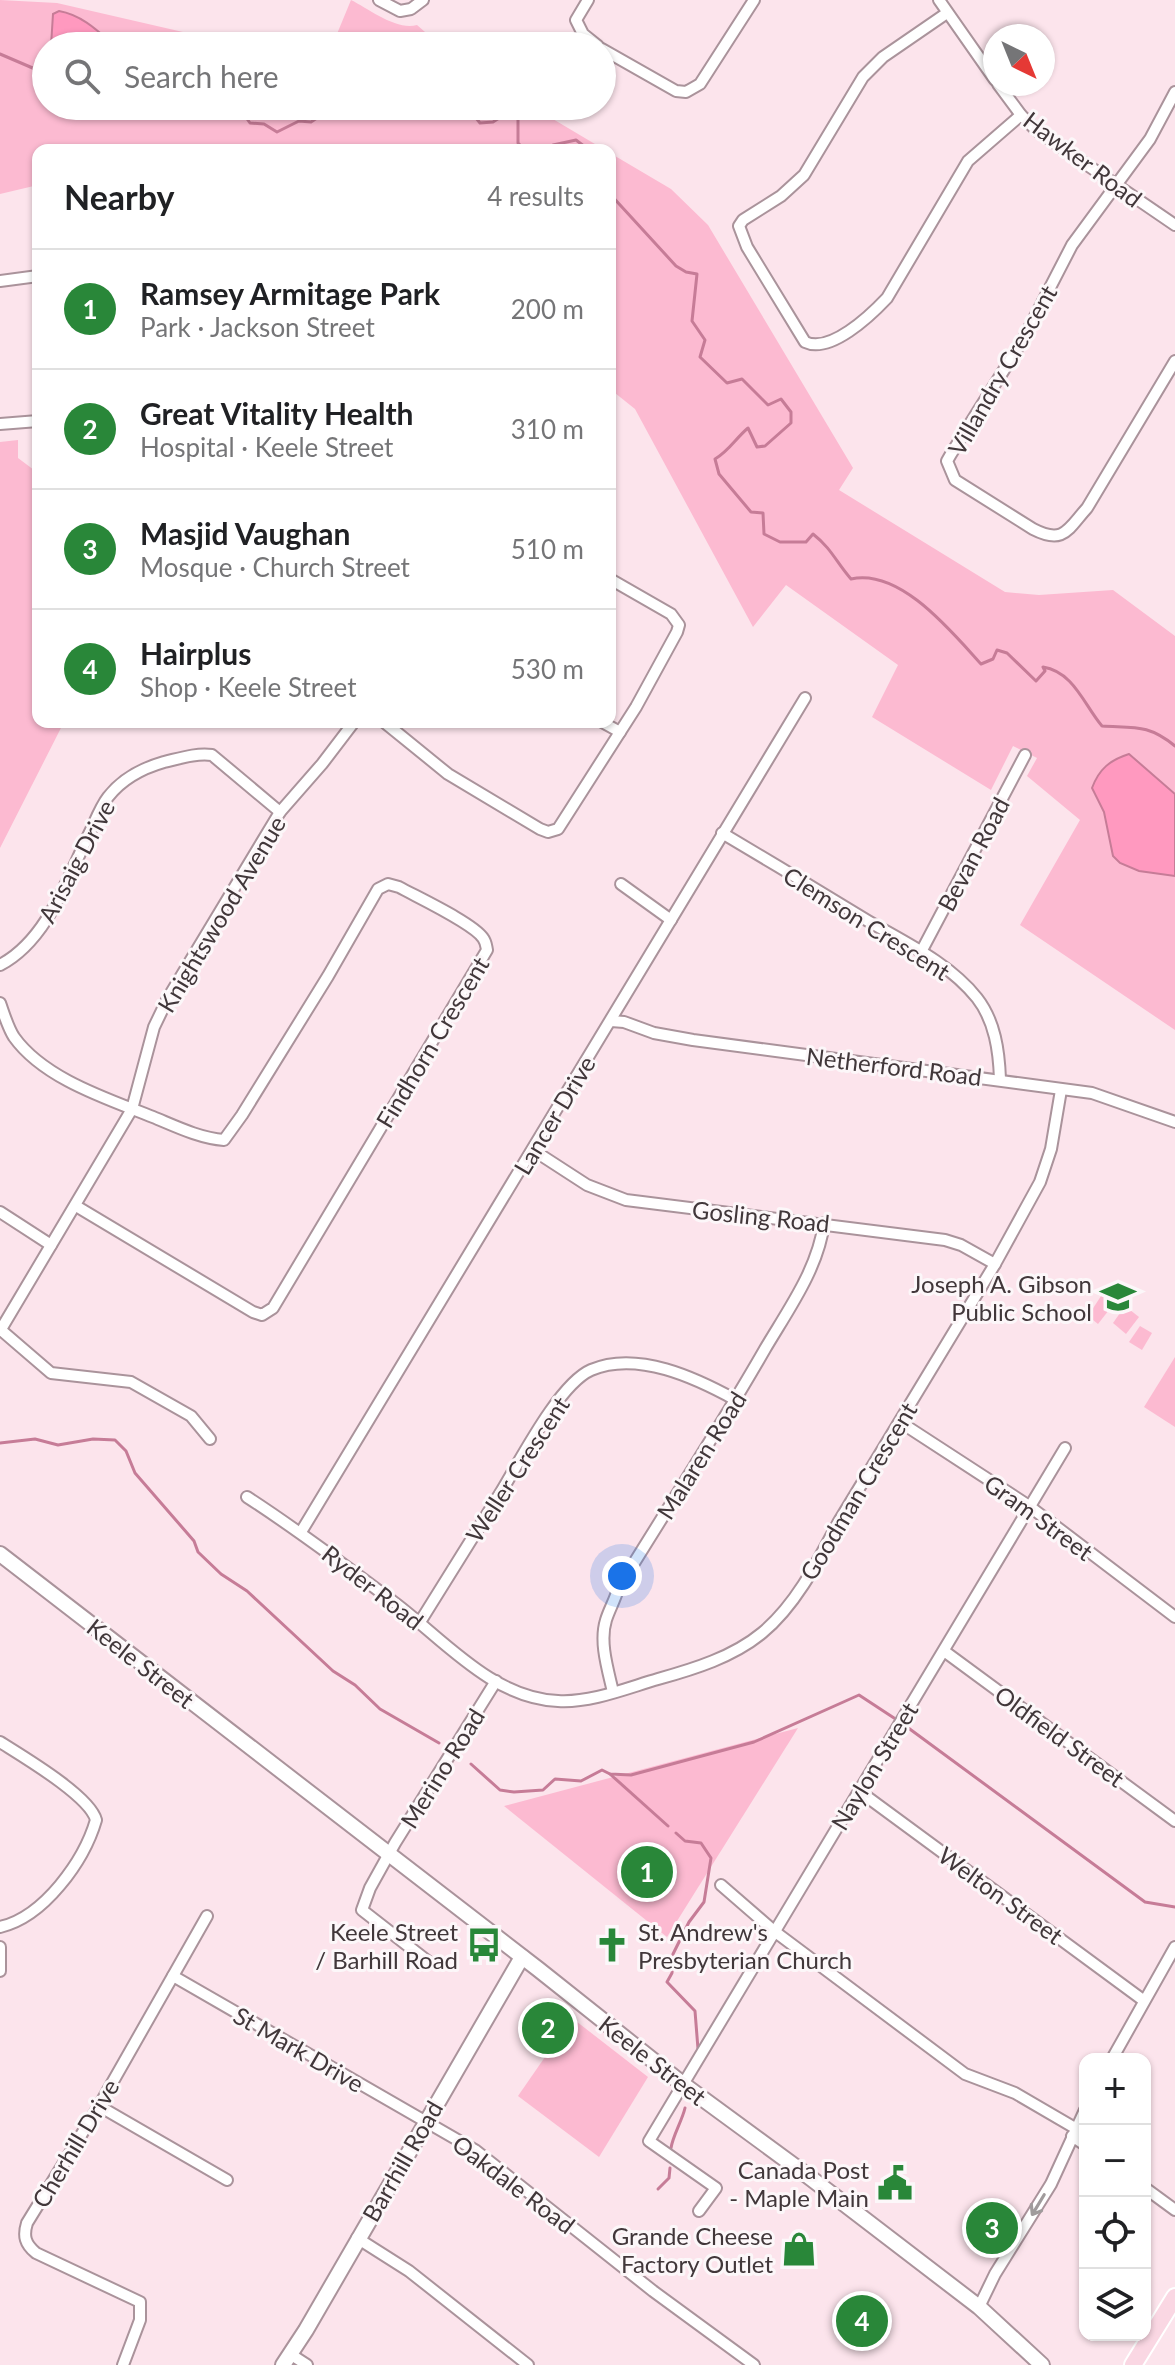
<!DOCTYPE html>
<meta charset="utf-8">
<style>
:root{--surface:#fff;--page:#f2f2f2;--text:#202124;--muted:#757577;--line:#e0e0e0;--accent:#298739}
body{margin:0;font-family:Lato,sans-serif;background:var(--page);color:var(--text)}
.controls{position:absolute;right:24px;bottom:24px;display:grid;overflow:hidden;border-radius:16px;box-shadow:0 2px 6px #0004}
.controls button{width:72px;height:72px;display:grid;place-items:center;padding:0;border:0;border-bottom:2px solid var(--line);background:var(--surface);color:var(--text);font:40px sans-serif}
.compass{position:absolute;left:983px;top:24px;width:72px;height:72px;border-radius:50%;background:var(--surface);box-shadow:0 2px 6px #0004;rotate:137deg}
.you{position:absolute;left:622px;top:1576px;width:28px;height:28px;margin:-20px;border:6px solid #fff;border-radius:50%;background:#1a73e8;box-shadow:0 0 0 12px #1a73e833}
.badge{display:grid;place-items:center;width:52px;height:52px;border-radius:50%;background:var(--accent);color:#fff;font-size:26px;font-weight:700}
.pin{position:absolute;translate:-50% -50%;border:4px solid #fff;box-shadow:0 2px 8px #0006}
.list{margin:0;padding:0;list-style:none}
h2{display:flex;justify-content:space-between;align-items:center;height:104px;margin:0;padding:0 32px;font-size:34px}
h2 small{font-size:26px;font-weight:400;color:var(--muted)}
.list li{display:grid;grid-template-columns:52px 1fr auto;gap:24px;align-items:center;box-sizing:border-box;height:120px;padding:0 32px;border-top:2px solid var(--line)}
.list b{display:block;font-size:30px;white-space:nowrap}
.list p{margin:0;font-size:26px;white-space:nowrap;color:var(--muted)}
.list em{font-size:26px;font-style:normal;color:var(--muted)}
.icon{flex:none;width:44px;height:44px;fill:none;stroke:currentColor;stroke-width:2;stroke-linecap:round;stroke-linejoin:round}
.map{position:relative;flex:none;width:1175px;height:2365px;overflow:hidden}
.search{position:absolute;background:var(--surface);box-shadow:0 2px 6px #0004;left:32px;top:32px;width:584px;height:88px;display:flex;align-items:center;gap:20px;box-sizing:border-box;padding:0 28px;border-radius:44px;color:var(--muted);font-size:30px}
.panel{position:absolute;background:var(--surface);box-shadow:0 2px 6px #0004;left:32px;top:144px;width:584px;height:584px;border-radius:16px}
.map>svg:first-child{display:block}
.green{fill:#fcbad1}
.water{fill:#ff99bf;stroke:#c67c97;stroke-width:2}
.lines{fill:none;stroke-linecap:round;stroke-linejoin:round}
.stream{stroke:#c67c97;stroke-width:3}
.street-casing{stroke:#aa939b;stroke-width:14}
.secondary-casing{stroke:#aa939b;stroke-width:18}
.primary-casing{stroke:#fff;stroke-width:20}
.street{stroke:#fff;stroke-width:10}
.secondary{stroke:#fff;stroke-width:14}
.primary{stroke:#fad7e3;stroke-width:16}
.oneway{stroke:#a09b9c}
.labels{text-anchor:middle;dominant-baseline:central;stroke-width:6;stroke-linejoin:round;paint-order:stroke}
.street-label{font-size:24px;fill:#41373a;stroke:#fcf7f9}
.poi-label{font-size:24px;fill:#41373a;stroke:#fcf7f9;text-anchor:end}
</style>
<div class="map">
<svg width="1175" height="2365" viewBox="0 0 1175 2365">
<rect width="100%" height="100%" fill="#fce4ec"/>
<g class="green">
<polygon points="0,0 57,3 222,41 233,38 249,46 46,46 46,106 531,106 605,150 38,150 38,185 0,194"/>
<path d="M351,0C369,9 397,31 417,25L441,46H332Z"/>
<polygon points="610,153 671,189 708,225 853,468 839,490 1005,592 1039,595 1113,590 1175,636 1175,1030 1020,925 1080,820 1027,776 1037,758 1013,746 991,790 872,717 898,665 786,585 753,627 635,409 610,389"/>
<polygon points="18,440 18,458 38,473 38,722 64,722 0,848 0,442"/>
<polygon points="1103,1293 1116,1301 1098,1324 1088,1316"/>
<polygon points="1125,1306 1139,1317 1126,1334 1113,1323"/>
<polygon points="1140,1326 1152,1333 1142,1350 1129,1342"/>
<polygon points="1175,1357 1175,1427 1144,1407"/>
<polygon points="798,1728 667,1937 504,1806"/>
<polygon points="572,2018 648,2077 599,2157 518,2096"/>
</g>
<g class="water">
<path d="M59,11C82,15 98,31 115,46H51L53,14Z"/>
<path d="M1129,754L1175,794V876L1139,871L1120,863L1113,856L1104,812L1092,788C1099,769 1110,760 1129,754Z"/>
</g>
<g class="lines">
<g class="stream">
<polyline points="0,54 35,69 45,70"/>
<polyline points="245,106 245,116 250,123 264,124 277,132 299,121 311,122 335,106"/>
<polyline points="336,106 347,114 353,106"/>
<polyline points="378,106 382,106"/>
<polyline points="483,106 476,118 480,123 493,122 510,111 518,115 518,143 525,150"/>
<polyline points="545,150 553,145 576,140 589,150"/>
<path d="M610,194L676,266L686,272L697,274L692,321L705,340L700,357L727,383L742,379L768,405L781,399L791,412V423L765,446L757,447L748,428C735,439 729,451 715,459L719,474L751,512L763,513L764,534L780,542H806L813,534C832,549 836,562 851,579C900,568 951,631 981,664L993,659L997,650L1007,653L1036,681L1045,671L1043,667C1074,672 1084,705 1102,726C1135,728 1148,724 1175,746"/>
<polyline points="0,1443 35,1439 58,1445 93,1439 115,1440 126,1451 135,1473 194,1541 198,1552 221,1574 247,1591 333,1671 355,1685 380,1709 439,1743"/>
<polyline points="907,1727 1145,1902 1175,1907"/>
<polyline points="471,1764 500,1790 514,1792 543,1790 555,1779 581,1781 602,1770 610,1774 631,1775 754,1742 859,1695 894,1718"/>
<polyline points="610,1774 668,1826"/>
<polyline points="676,1833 685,1841 701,1843 711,1858 704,1902 689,1922 673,1954 672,1973 667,1982 695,2011 698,2049"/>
<path d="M671,2148C673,2135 682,2121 685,2108"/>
<polyline points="658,2189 669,2178 670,2168"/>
</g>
<g class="street-casing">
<g id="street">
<polyline points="379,0 400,11 411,9 423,0"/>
<polyline points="588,0 576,20 583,34 598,46"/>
<polyline points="939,0 995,80"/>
<path d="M947,13L883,57L863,77L804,175L781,196L743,220L739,226L747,247L805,342C830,354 870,316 887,298L968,161L1021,115"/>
<polyline points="602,49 676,91 686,92 700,84 754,0"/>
<polyline points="998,84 1021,115 1036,130 1175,225"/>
<path d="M1175,92L1150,139L1072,245L1024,338L951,454L947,461L955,480L1033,529C1064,545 1068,529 1087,508L1175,361"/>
<polyline points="0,281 38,276"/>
<polyline points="0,424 38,421"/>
<polyline points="384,722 448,774 540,829 548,832 558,829 636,707 677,632 679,625 671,614 610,579"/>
<polyline points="602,722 620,732"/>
<path d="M722,833C771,862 819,891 868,921C906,943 949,963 977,998C995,1021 999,1051 1000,1079"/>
<polyline points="621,884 671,920"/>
<polyline points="921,952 1025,755"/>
<path d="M0,965C48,940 68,876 91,830C96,819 101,806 108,797C122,779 143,768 164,762C181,758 196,753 212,755L280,812"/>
<path d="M0,1003C4,1014 8,1028 14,1037C44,1079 108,1099 153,1117C175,1126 199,1138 224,1140L242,1115L328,976L378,889L388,884L399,887C417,897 473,923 483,938C486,942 486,945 487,950L273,1308L262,1315L253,1312L76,1206"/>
<polyline points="611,1021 624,1022 654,1033 693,1040 1092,1093 1175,1122"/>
<polyline points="533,1150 587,1185 626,1200 945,1240 961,1245 995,1264"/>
<polyline points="0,1212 51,1245"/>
<polyline points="1,1330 51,1373 131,1382 191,1416 210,1439"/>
<polyline points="0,1331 132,1109 154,1027 168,998 280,812 322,764 354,722"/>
<polyline points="900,1422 1029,1506 1175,1617"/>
<path d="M247,1497C298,1530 346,1566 395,1603C444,1640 492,1698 558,1701C591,1703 627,1688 658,1679C694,1669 733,1657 762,1633C796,1605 818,1561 838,1523L995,1264L1040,1182L1051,1149L1061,1090"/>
<polyline points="301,1532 805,698"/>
<path d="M420,1622C447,1579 474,1535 501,1492C520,1461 559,1384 591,1370C637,1350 696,1378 736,1400"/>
<polyline points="944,1651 1175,1821"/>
<path d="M613,1692C608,1670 599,1642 606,1620C609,1610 615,1600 618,1589C667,1509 718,1431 765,1349C788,1310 818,1269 824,1223"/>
<path d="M0,1742C22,1756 90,1796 96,1820C84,1861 44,1917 0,1927"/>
<polyline points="859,1791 1143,2000"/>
<polyline points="721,1885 774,1931 965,2074 1015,2093 1075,2128"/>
<polyline points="0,1947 0,1971"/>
<polyline points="430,1963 362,1910 370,1888 395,1843 496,1681"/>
<polyline points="173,1976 475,2150 653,2291 754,2365"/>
<polyline points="1112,2059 1175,1947"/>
<polyline points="99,2106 227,2180"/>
<polyline points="1072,2136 1085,2145"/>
<polyline points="1145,2188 1175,2210"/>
<polyline points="699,2211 716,2188 649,2141 1065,1448"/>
<polyline points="357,2238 409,2271 528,2365"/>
<polyline points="979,2307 995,2274 1051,2184 1085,2110"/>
<polyline points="290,2354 307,2365"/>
<path d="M123,2365L140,2320V2302L36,2253C25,2244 23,2236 27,2223L99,2106L207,1916"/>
</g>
</g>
<g class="secondary-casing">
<g id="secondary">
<polyline points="0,1554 538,1969 684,2085 808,2176 979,2307 1042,2365"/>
<polyline points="283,2365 306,2330 522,1957"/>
</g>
</g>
<g class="primary-casing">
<polyline id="primary" points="1133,2365 1175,2297"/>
</g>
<use href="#street" class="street"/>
<use href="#secondary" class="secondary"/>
<use href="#primary" class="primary"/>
</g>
<defs><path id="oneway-shaft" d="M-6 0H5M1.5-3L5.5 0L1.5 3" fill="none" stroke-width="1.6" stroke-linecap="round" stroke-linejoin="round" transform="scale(2)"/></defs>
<use class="oneway" href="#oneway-shaft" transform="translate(1038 2205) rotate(121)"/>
<defs>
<g id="school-bare" transform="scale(2.76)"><path d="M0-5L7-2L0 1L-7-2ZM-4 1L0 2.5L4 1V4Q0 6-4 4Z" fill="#298739" stroke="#fcf7f9" stroke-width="2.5" paint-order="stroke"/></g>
<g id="bus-bare" transform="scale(2.76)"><path d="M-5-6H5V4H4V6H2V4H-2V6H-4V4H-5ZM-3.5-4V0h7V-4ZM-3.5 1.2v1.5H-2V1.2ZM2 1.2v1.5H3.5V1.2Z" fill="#298739" stroke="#fcf7f9" stroke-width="2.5" paint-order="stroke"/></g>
<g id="church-bare" transform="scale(2.76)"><path d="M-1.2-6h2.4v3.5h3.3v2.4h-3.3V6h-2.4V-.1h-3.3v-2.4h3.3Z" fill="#298739" stroke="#fcf7f9" stroke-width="2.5" paint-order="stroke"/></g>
<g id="civic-bare" transform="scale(2.76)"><path d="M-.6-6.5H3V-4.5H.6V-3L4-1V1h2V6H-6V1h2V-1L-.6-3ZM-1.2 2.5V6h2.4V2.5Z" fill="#298739" stroke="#fcf7f9" stroke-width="2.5" paint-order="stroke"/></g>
<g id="shop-bare" transform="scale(2.76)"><path d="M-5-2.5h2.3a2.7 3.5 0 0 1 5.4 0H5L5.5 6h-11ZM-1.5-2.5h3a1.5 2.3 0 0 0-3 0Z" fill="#298739" stroke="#fcf7f9" stroke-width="2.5" paint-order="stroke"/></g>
</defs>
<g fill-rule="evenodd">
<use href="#school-bare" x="1118" y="1297"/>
<use href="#bus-bare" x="484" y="1945"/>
<use href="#church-bare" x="612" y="1945"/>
<use href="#civic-bare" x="895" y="2183"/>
<use href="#shop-bare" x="799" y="2249"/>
</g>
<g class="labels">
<g class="street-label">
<text transform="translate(1083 159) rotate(37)">Hawker Road</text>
<text transform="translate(1002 370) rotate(-60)">Villandry Crescent</text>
<text transform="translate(973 854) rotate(-62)">Bevan Road</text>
<text transform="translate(76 861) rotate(-62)">Arisaig Drive</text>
<text transform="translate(221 914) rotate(-59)">Knightswood Avenue</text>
<text transform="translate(867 923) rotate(32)">Clemson Crescent</text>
<text transform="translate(432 1042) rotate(-59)">Findhorn Crescent</text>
<text transform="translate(894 1066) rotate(7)">Netherford Road</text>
<text transform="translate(554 1115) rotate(-59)">Lancer Drive</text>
<text transform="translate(761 1216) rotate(6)">Gosling Road</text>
<text transform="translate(701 1455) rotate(-58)">Malaren Road</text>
<text transform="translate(517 1469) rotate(-57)">Weller Crescent</text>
<text transform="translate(858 1491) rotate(-59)">Goodman Crescent</text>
<text transform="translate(1039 1517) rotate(36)">Gram Street</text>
<text transform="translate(373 1587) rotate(38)">Ryder Road</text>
<text transform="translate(141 1663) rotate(38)">Keele Street</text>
<text transform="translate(1060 1736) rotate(36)">Oldfield Street</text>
<text transform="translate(874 1766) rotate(-59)">Naylon Street</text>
<text transform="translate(442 1768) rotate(-58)">Merino Road</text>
<text transform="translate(1001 1895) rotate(36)">Welton Street</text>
<text transform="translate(299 2049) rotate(30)">St Mark Drive</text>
<text transform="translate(653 2060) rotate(38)">Keele Street</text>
<text transform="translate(75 2143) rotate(-59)">Cherhill Drive</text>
<text transform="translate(402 2161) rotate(-60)">Barrhill Road</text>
<text transform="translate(514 2184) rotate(37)">Oakdale Road</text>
</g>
<g class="poi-label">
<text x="1092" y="1283">Joseph A. Gibson<tspan x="1092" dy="28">Public School</tspan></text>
<text x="458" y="1931">Keele Street<tspan x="458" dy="28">/ Barhill Road</tspan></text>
<text x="638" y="1931" text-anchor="start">St. Andrew's<tspan x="638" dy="28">Presbyterian Church</tspan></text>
<text x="869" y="2169">Canada Post<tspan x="869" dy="28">- Maple Main</tspan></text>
<text x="773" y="2235">Grande Cheese<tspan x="773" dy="28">Factory Outlet</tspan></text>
</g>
</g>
</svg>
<div class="controls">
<button>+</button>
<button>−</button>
<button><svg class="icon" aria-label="locate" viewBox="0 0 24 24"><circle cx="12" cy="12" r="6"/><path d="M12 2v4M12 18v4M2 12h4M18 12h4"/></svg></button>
<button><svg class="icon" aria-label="layers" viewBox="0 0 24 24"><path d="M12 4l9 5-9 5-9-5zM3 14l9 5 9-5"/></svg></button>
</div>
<svg class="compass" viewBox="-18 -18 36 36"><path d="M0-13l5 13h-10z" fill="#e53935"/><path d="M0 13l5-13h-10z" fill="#757577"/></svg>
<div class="you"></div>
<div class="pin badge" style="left:647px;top:1872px">1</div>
<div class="pin badge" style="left:548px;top:2028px">2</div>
<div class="pin badge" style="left:992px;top:2228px">3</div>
<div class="pin badge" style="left:862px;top:2321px">4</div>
<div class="search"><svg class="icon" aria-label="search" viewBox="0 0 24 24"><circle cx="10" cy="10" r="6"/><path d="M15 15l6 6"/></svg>Search here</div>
<section class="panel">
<h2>Nearby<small>4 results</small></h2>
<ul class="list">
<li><span class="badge">1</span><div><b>Ramsey Armitage Park</b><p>Park · Jackson Street</p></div><em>200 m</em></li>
<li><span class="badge">2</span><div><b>Great Vitality Health</b><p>Hospital · Keele Street</p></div><em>310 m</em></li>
<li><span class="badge">3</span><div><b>Masjid Vaughan</b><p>Mosque · Church Street</p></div><em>510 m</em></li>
<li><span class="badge">4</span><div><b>Hairplus</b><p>Shop · Keele Street</p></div><em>530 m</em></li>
</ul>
</section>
</div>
